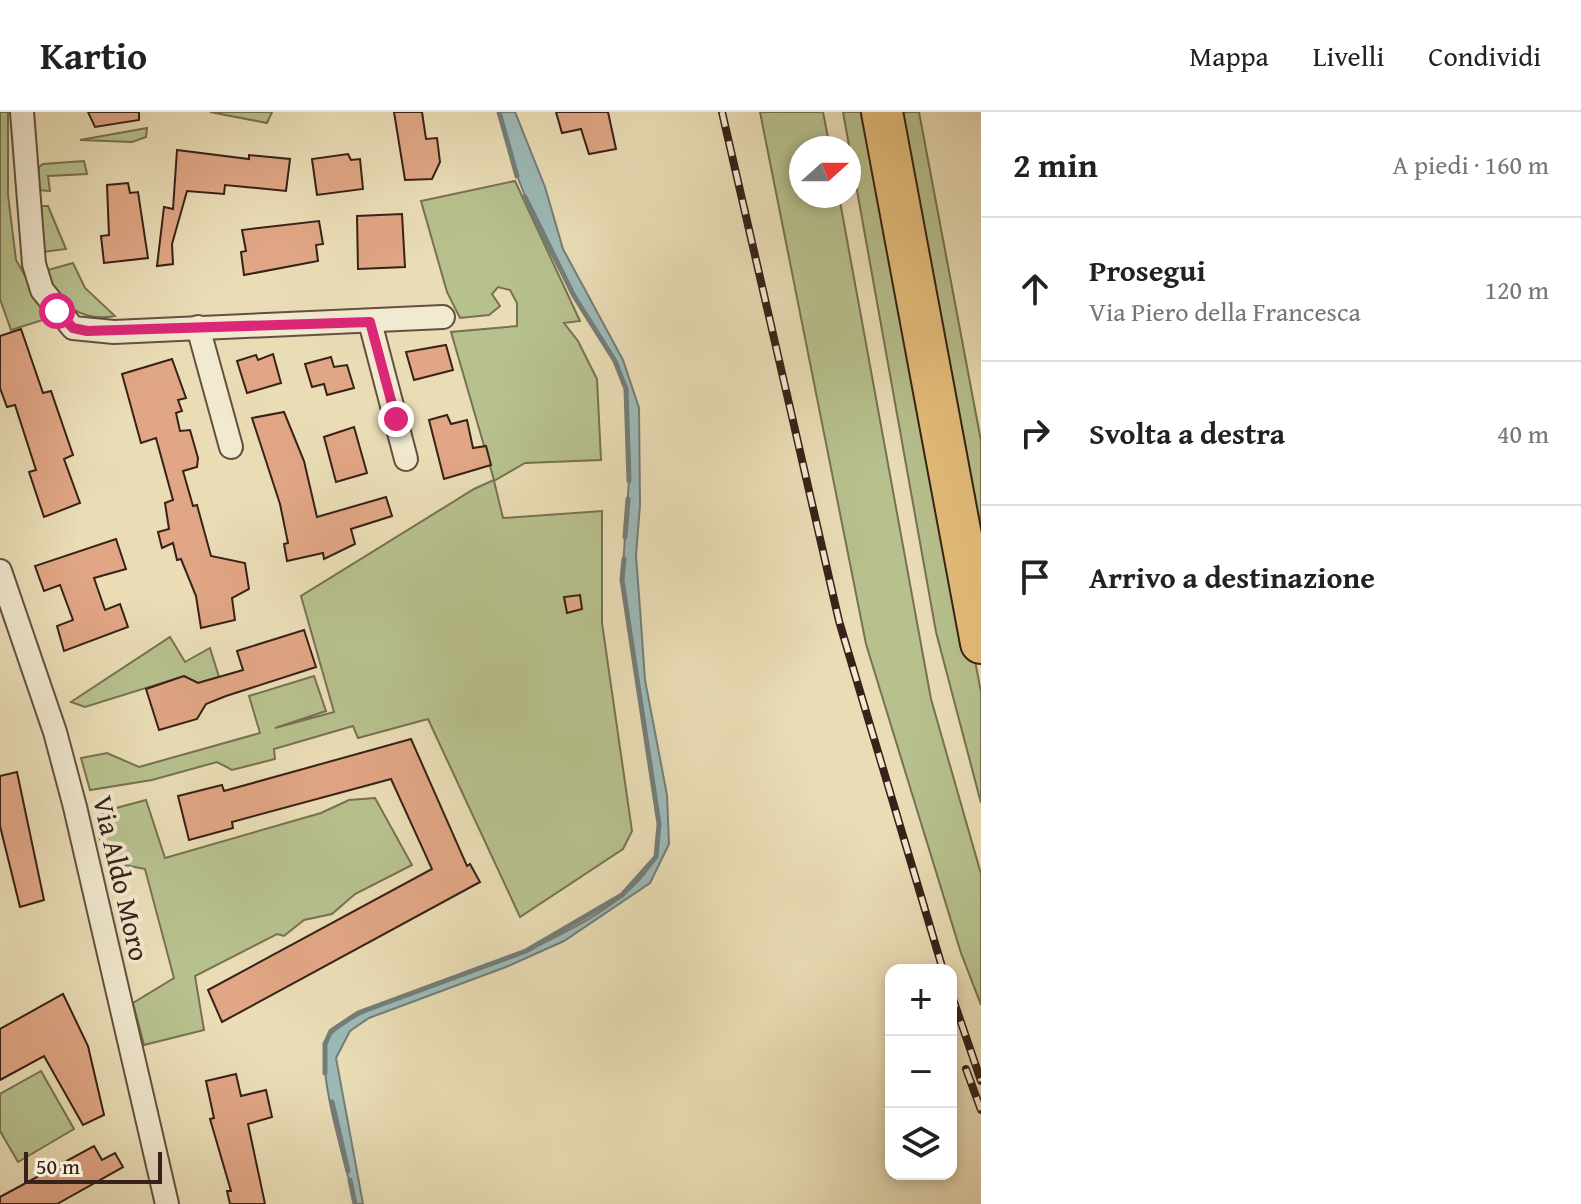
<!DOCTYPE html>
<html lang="it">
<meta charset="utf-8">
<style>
:root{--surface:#fff;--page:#f2f2f2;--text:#222;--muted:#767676;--line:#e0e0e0}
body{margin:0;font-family:"Gentium Book Plus",serif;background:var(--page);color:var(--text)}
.controls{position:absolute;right:24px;bottom:24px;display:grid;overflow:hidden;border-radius:16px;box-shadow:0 4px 12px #0003}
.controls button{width:72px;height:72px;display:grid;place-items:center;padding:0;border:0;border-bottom:2px solid var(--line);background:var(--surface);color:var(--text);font:40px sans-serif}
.compass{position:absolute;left:789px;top:24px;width:72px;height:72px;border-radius:50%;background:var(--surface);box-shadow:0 4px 12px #0003;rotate:69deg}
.scale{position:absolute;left:24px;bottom:20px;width:138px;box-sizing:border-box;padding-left:8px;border:4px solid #372118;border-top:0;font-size:22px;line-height:28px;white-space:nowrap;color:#372118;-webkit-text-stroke:6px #f1e9d0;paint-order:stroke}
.stop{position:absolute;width:24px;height:24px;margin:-18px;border:6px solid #db2777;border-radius:50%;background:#fff}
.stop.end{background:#db2777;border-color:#fff;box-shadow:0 2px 8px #0008}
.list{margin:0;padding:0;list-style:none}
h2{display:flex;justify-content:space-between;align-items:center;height:104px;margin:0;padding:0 32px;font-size:34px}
h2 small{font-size:26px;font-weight:400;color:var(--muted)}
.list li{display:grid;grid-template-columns:52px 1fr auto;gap:24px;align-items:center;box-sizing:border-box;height:144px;padding:0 32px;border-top:2px solid var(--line)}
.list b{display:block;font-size:30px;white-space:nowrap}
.list p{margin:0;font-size:26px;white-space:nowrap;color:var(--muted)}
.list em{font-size:26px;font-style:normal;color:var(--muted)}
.icon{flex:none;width:44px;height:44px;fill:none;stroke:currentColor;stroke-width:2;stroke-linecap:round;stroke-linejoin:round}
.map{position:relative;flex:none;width:981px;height:1092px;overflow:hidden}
header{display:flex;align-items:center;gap:48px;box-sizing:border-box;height:112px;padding:0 40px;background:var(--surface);border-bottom:2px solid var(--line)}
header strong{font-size:38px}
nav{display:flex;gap:44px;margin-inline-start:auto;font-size:28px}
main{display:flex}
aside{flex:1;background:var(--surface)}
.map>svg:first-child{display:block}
.green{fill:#b7c18e;stroke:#777153;stroke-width:2}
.water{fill:#9cbab8;stroke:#747d78;stroke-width:2}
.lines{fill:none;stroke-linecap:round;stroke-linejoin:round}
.stream{stroke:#747d78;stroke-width:5}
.building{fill:#e1a685;stroke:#372118;stroke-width:2}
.street-casing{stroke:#645040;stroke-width:26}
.highway-casing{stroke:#372118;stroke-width:44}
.street{stroke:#f1e9d0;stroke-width:22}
.highway{stroke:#e5be7b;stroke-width:40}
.rail-casing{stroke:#372118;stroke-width:8}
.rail{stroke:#f1e9d0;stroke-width:5;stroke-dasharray:15;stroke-linecap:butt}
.route{stroke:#db2777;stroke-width:10}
.labels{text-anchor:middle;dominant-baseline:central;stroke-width:8;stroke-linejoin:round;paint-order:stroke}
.street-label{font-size:28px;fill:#372118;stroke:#f1e9d0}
</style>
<header>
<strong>Kartio</strong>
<nav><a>Mappa</a><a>Livelli</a><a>Condividi</a></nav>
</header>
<main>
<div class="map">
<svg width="981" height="1092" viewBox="0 0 981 1092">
<rect width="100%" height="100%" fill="#eaddb6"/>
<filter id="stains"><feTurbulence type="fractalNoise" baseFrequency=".0025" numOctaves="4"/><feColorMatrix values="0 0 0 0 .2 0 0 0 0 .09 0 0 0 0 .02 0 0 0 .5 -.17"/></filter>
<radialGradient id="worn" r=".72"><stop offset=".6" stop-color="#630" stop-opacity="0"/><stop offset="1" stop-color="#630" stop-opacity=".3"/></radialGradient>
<g class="green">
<polygon points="0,0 8,0 8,83 16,148 49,206 11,218 0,187"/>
<polygon points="210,0 272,0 267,11"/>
<polygon points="760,0 823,0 830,36 801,36 801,84 839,84 931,587 981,762 981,893 961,841 866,532"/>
<polygon points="843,0 871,0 981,580 981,691 936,520"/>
<polygon points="895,0 919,0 981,329 981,460"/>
<polygon points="147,16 146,25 132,30 80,28"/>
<polygon points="84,49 87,62 48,64 50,79 37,78 39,55 43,52"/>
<polygon points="515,69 580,209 564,211 578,229 597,267 601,348 525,351 494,369 503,406 602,399 602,511 632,719 623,737 520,805 428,607 358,626 353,614 274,637 275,647 232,658 217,650 152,668 90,678 81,646 107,641 139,655 260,621 249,584 314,564 326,599 275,616 334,600 301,484 474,377 494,368 451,220 517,214 517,191 510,178 498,175 492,182 500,194 489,203 460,206 447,180 421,89"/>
<polygon points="35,94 48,94 66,137 43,140"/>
<path d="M73,151L85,176L115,204C82,210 55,193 48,158Z"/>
<polygon points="170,525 185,550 210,536 219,565 198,571 184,564 85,595 71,590"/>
<polygon points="375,686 412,753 355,782 332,802 304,808 284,824 277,822 195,864 204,918 144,933 133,891 174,866 145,757 105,749 96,710 105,699 146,688 165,746 321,701 349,688"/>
<polygon points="41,959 74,1017 18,1050 0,1019 0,982"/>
</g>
<path class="water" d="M499,0H515L545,75L563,137L623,248L639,296L640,393L636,443L640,497L645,568L667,683L669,732L650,771L564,829L506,855L369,906L350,919L336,946L363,1092H355C347,1056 317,963 326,931C334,897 490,856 527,839C569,819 630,790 654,748C659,738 658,723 659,712L622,468L630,354L626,277L615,249L574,184L539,119L516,61Z"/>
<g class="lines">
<g class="stream">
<polyline points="499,0 517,64"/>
<polyline points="525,85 574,184 615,249 626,277 629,369"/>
<polyline points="625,425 628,387"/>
<polyline points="325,961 325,932 331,919 358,901 526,839 622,783 656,745 659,712 622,468 624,447"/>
<polyline points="332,990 348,1059"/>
<polyline points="350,1068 355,1092"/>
</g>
</g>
<g class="building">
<polygon points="88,0 139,0 139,8 95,15"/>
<polygon points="394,0 422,0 426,27 437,26 440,50 432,67 405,68"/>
<polygon points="556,0 608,0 616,37 589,42 581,17 562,21"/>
<polygon points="177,38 249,47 249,43 290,47 286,79 225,73 224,82 187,79 172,132 173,152 157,154 164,95 173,97"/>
<polygon points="348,42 351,48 360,47 363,77 317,83 312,47"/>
<polygon points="128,71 130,81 138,80 148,146 104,151 101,124 109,123 107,73"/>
<polygon points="402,102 405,155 358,157 357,104"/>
<polygon points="319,109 323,132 316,133 318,149 244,163 241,140 246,139 242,118"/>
<polygon points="21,217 43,281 51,279 73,343 64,347 80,391 44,405 29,360 36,358 15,293 7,295 0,276 0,224"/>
<polygon points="446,233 453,258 414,268 406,240"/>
<polygon points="273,242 281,271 247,281 237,249 256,243 258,248"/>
<polygon points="331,245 334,255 347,253 354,276 327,283 324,272 312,275 305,252"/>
<polygon points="172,247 186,286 178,288 182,299 176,301 180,319 190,318 198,346 197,355 183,359 193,394 197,393 211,444 245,451 249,477 232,486 235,508 201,516 196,484 181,447 177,448 173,431 162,436 158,420 169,417 165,391 173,388 156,326 141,331 122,262"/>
<polygon points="284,300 304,349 317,405 386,385 392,404 351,417 355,432 324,447 323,441 287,449 284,432 288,431 280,392 252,306"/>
<polygon points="447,303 451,312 467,308 473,336 486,334 491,353 444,367 429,308"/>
<polygon points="354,315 367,361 336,370 324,325"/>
<polygon points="116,427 126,457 94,466 105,498 120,492 128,515 64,539 57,514 73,508 60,473 44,479 35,454"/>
<polygon points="580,483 582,497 567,501 564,485"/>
<polygon points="304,518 316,555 226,584 206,592 197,607 159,618 146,577 184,564 198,571 243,558 237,539"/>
<polygon points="411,627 467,754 470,752 480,770 222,910 208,878 432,757 391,667 232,710 233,716 189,728 178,684 222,673 224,679"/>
<polygon points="17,660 44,788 20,795 0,714 0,664"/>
<polygon points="63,882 88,934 104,1003 83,1013 44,944 0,968 0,917"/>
<polygon points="236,962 241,984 266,978 272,1005 248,1012 265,1092 230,1092 227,1079 231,1079 210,1007 214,1006 206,969"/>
<polygon points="94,1034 102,1048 115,1041 123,1055 57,1092 0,1092 0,1085"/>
</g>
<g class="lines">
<g class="street-casing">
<g id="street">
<polyline points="22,0 34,152 42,178 73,216 114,220 443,205"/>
<polyline points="370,210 406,347"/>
<polyline points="198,215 231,335"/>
<polyline points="0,459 55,620 75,695 167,1092"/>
</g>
</g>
<g class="highway-casing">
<polyline id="highway" points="882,0 981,531"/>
</g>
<use href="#street" class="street"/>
<use href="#highway" class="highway"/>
<g class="rail-casing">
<g id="rail">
<polyline points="722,0 839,509 943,858"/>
<polyline points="951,881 981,969"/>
<polyline points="966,957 981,998"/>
</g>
</g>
<use href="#rail" class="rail"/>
</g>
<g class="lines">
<polyline class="route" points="57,199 73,216 87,219 370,210 396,307"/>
</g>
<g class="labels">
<g class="street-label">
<text transform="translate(122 766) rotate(77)">Via Aldo Moro</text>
</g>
</g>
<rect width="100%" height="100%" filter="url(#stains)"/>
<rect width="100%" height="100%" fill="url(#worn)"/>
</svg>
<div class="controls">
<button>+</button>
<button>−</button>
<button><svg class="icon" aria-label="layers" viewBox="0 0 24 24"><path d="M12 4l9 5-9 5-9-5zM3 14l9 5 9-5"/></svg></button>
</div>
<svg class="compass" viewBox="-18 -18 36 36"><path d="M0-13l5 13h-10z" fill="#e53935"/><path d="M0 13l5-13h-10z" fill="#767676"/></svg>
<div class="scale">50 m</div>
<div class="stop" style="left:57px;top:199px"></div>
<div class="stop end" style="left:396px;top:307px"></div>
</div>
<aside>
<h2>2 min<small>A piedi · 160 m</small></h2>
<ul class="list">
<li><svg class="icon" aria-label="ahead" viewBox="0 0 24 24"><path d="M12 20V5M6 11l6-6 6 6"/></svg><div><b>Prosegui</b><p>Via Piero della Francesca</p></div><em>120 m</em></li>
<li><svg class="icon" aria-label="right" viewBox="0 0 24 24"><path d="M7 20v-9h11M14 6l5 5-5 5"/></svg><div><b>Svolta a destra</b></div><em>40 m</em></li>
<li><svg class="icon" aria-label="arrive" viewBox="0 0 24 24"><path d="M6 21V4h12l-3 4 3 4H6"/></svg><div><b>Arrivo a destinazione</b></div></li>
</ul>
</aside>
</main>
